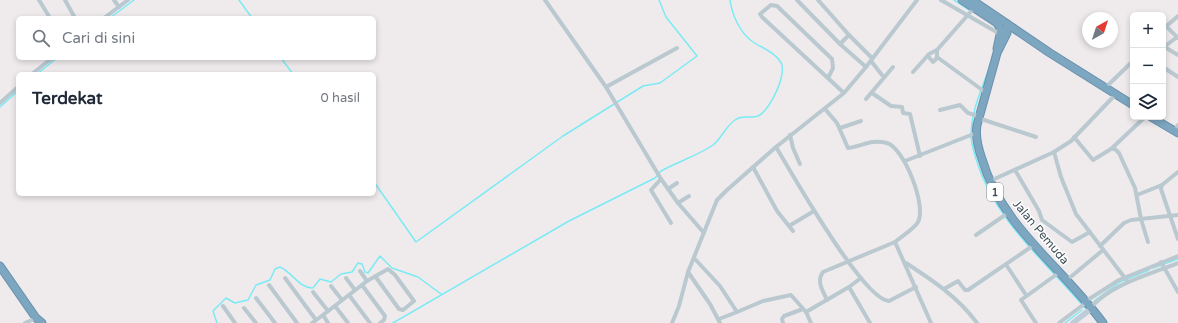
<!DOCTYPE html>
<html lang="id">
<meta charset="utf-8">
<style>
:root{--surface:#fff;--page:#f6f6f7;--text:#1f2937;--muted:#747a83;--line:#e0e1e3}
body{margin:0;font-family:"Varela Round",sans-serif;background:var(--page);color:var(--text)}
.controls{position:absolute;right:12px;top:12px;display:grid;overflow:hidden;border-radius:6px;box-shadow:0 2px 6px #0003}
.controls button{width:36px;height:36px;display:grid;place-items:center;padding:0;border:0;border-bottom:1px solid var(--line);background:var(--surface);color:var(--text);font:20px sans-serif}
.compass{position:absolute;left:1082px;top:12px;width:36px;height:36px;border-radius:50%;background:var(--surface);box-shadow:0 2px 6px #0003;rotate:39deg}
.list{margin:0;padding:0;list-style:none}
h2{display:flex;justify-content:space-between;align-items:center;height:52px;margin:0;padding:0 16px;font-size:17px}
h2 small{font-size:13px;font-weight:400;color:var(--muted)}
.icon{flex:none;width:22px;height:22px;fill:none;stroke:currentColor;stroke-width:2;stroke-linecap:round;stroke-linejoin:round}
.map{position:relative;flex:none;width:1178px;height:323px;overflow:hidden}
.search{position:absolute;background:var(--surface);box-shadow:0 2px 6px #0003;left:16px;top:16px;width:360px;height:44px;display:flex;align-items:center;gap:10px;box-sizing:border-box;padding:0 14px;border-radius:6px;color:var(--muted);font-size:15px}
.panel{position:absolute;background:var(--surface);box-shadow:0 2px 6px #0003;left:16px;top:72px;width:360px;height:124px;border-radius:6px}
.map>svg:first-child{display:block}
.lines{fill:none;stroke-linecap:round;stroke-linejoin:round}
.stream{stroke:#7beaf5;stroke-width:1.5}
.highway-casing{stroke:#6991ad;stroke-width:9}
.street{stroke:#bac9d0;stroke-width:4}
.secondary{stroke:#bcccd8;stroke-width:5.5}
.highway{stroke:#7da6c1;stroke-width:7}
.labels{text-anchor:middle;dominant-baseline:central;stroke-width:3;stroke-linejoin:round;paint-order:stroke}
.shield{fill:#fff;stroke:#7b868c;stroke-width:1}
.shield-label{font-size:11px;font-weight:bold;fill:#42525b}
.street-label{font-size:12px;fill:#42525b;stroke:#fff}
</style>
<div class="map">
<svg width="1178" height="323" viewBox="0 0 1178 323">
<rect width="100%" height="100%" fill="#efebec"/>
<g class="lines">
<g class="stream">
<polyline points="239,0 252,18"/>
<polyline points="954,0 971,11"/>
<polyline points="110,18 134,0"/>
<polyline points="281,58 293,74"/>
<path d="M991,63C983,86 971,110 971,136C971,143 974,152 976,159C994,220 1045,261 1085,308"/>
<polyline points="37,74 57,58"/>
<polyline points="0,107 18,91"/>
<polyline points="374,182 416,242 563,136 643,86 660,83 697,56 666,17 659,0"/>
<polyline points="1153,268 1178,259"/>
<polyline points="1094,301 1120,282 1149,270"/>
<path d="M217,323L213,311L226,298L235,303L248,300L256,285L270,280L275,269L280,267C292,272 300,289 313,288L320,279L331,282L341,274L352,272L358,263L362,264L365,272L368,273L380,256L392,268L418,277L441,294"/>
<path d="M393,323L569,221L655,178L661,171C677,162 699,155 713,145C722,138 725,127 735,120C742,114 750,119 758,116C770,111 789,71 780,61C773,51 762,48 753,42C740,33 732,15 730,0"/>
<polyline points="1065,323 1082,310"/>
</g>
<g class="highway-casing">
<g id="highway">
<polyline points="962,0 997,23 1001,30 997,49"/>
<polyline points="972,0 1050,53 1133,105"/>
<path d="M1007,24V33L997,53L977,125C975,137 978,148 982,159C1001,226 1063,268 1103,323"/>
<polyline points="1151,117 1178,133"/>
<polyline points="0,266 36,318 42,323"/>
</g>
</g>
<g class="street">
<polyline points="39,0 50,18"/>
<polyline points="65,0 75,18"/>
<polyline points="114,0 119,7"/>
<polyline points="545,0 606,87 661,179 678,203 704,233"/>
<polyline points="797,0 840,44 849,35 872,58"/>
<polyline points="818,0 849,35"/>
<polyline points="941,0 1000,34"/>
<polyline points="104,18 128,0"/>
<polyline points="1167,27 1178,38"/>
<polyline points="1163,29 1178,16"/>
<polyline points="840,44 866,67"/>
<polyline points="1163,46 1178,55"/>
<polyline points="1164,47 1177,37"/>
<path d="M928,56L933,62C938,59 937,55 937,50"/>
<polyline points="937,57 985,92"/>
<polyline points="871,61 882,75"/>
<polyline points="1163,67 1178,77"/>
<polyline points="913,72 929,54 937,50 974,8"/>
<polyline points="32,74 52,58"/>
<polyline points="828,78 833,68 832,59 777,6 771,5 760,14 762,17 844,93"/>
<polyline points="606,87 677,48"/>
<polyline points="1106,87 1133,61"/>
<polyline points="872,93 891,106 902,107 903,113 910,114 920,156"/>
<polyline points="866,99 893,67"/>
<polyline points="0,103 18,87"/>
<path d="M825,109L837,123L848,148C863,146 870,139 887,143C904,148 927,206 918,222C914,229 902,236 895,242L931,323"/>
<polyline points="940,110 960,105 968,113 978,116"/>
<polyline points="978,118 1036,137"/>
<polyline points="840,128 861,121"/>
<polyline points="1174,131 1178,125"/>
<polyline points="790,135 793,148 800,164"/>
<polyline points="1074,137 1093,160 1111,149 1115,149 1119,153 1135,188 1141,219 1148,242"/>
<path d="M776,147C791,172 863,300 889,301L916,287"/>
<polyline points="1111,149 1145,117"/>
<polyline points="1054,152 1061,177 1076,214 1128,282"/>
<polyline points="905,161 976,133"/>
<polyline points="753,167 777,211 793,231"/>
<polyline points="1015,170 1039,211 1042,220 1072,242 1090,232"/>
<polyline points="1178,172 1162,185 1161,189 1178,239"/>
<polyline points="661,179 651,190 671,223"/>
<polyline points="990,181 1054,152 1071,141 1116,94"/>
<polyline points="668,189 677,183"/>
<polyline points="1137,195 1162,185"/>
<polyline points="678,203 689,196"/>
<polyline points="789,226 814,211"/>
<polyline points="976,235 1008,213"/>
<polyline points="1100,246 1124,223 1131,220 1178,215"/>
<polyline points="694,258 720,286 737,312 763,301 791,295 806,312 811,323"/>
<polyline points="1161,262 1178,292"/>
<path d="M906,263C932,280 958,297 977,323"/>
<polyline points="1007,266 1026,295"/>
<polyline points="360,271 367,281"/>
<polyline points="688,272 710,304 720,323"/>
<polyline points="285,278 316,320"/>
<polyline points="346,278 355,290"/>
<polyline points="861,278 849,287 870,323"/>
<polyline points="1067,280 1103,250"/>
<polyline points="269,285 297,323"/>
<polyline points="362,285 385,316 384,320 380,323"/>
<polyline points="331,286 342,300"/>
<polyline points="944,289 958,281 965,290 968,290 1034,245"/>
<polyline points="313,292 328,311"/>
<polyline points="349,295 370,323"/>
<polyline points="256,298 275,323"/>
<path d="M827,300C823,291 816,281 823,272L895,242"/>
<polyline points="1086,301 1119,280 1178,256"/>
<polyline points="223,306 235,323"/>
<polyline points="335,306 348,323"/>
<path d="M1091,307C1114,283 1148,275 1178,263"/>
<polyline points="244,308 256,323"/>
<polyline points="806,312 849,287"/>
<polyline points="719,319 737,312"/>
<polyline points="25,323 36,318"/>
<polyline points="312,323 323,315"/>
<polyline points="328,323 323,315 367,281 388,269 395,275 414,301 403,310 399,309 375,276"/>
<polyline points="672,323 679,306 688,272 717,200 727,190 776,147 844,93 866,67 917,0"/>
<polyline points="783,323 782,319 784,316 803,309"/>
<polyline points="1036,323 1021,300 1060,272"/>
<polyline points="1059,323 1087,302"/>
</g>
<polyline class="secondary" points="1073,323 1092,308"/>
<use href="#highway" class="highway"/>
</g>
<g class="labels">
<rect class="shield" x="987" y="183" width="16" height="18" rx="3"/>
<g class="shield-label">
<text x="995" y="192">1</text>
</g>
<g class="street-label">
<text transform="translate(1041 232) rotate(50)">Jalan Pemuda</text>
</g>
</g>
</svg>
<div class="controls">
<button>+</button>
<button>−</button>
<button><svg class="icon" aria-label="layers" viewBox="0 0 24 24"><path d="M12 4l9 5-9 5-9-5zM3 14l9 5 9-5"/></svg></button>
</div>
<svg class="compass" viewBox="-18 -18 36 36"><path d="M0-13l5 13h-10z" fill="#e53935"/><path d="M0 13l5-13h-10z" fill="#747a83"/></svg>
<div class="search"><svg class="icon" aria-label="search" viewBox="0 0 24 24"><circle cx="10" cy="10" r="6"/><path d="M15 15l6 6"/></svg>Cari di sini</div>
<section class="panel">
<h2>Terdekat<small>0 hasil</small></h2>
<ul class="list">
</ul>
</section>
</div>
